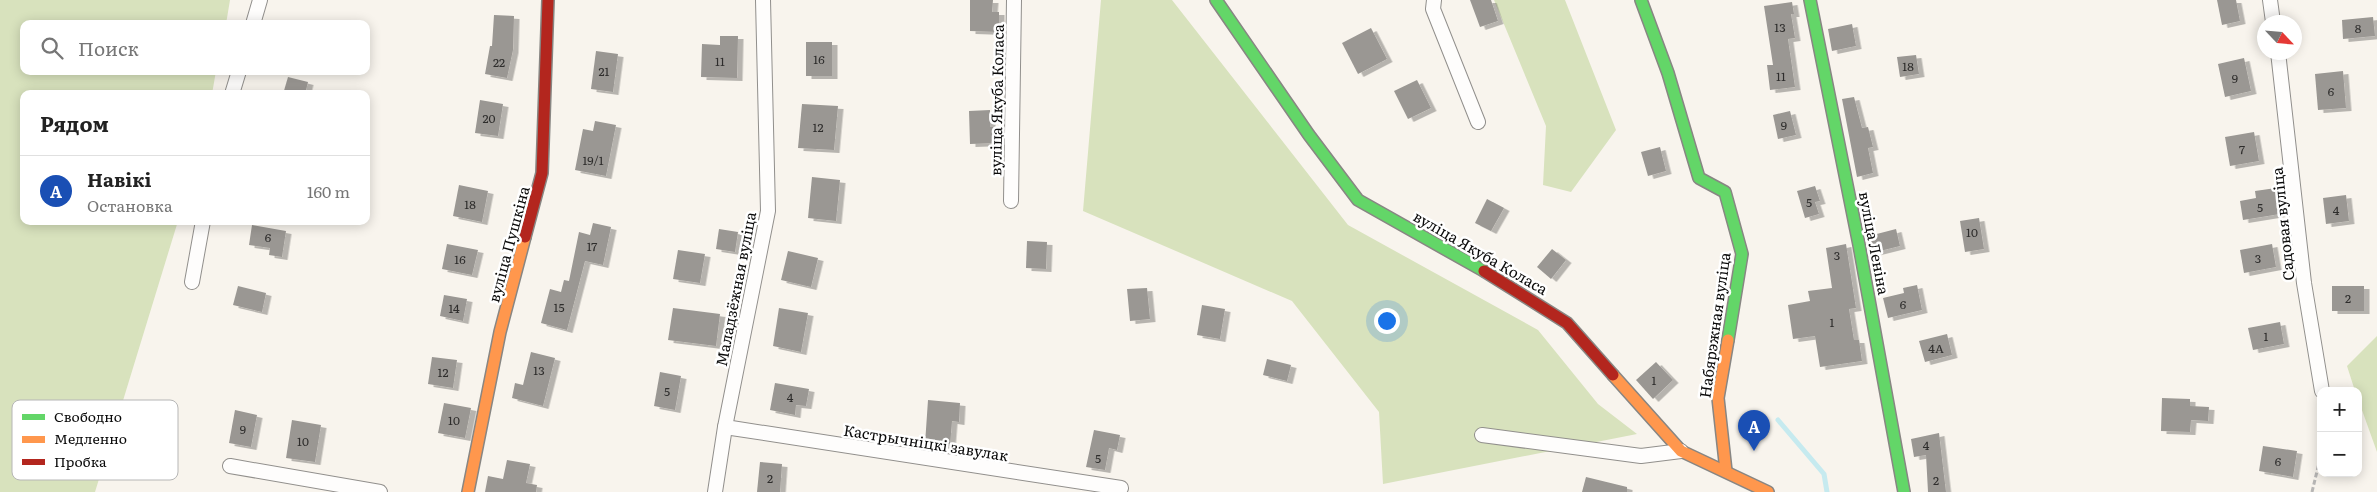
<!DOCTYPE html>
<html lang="ru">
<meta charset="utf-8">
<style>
:root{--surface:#fff;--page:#f2f2f2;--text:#222;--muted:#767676;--line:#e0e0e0;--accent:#111827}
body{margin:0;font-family:Literata,serif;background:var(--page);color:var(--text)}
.controls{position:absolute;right:15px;bottom:15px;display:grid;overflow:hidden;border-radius:10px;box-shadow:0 2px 12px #0003}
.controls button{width:45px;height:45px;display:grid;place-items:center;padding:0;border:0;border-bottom:1px solid var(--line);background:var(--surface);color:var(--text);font:25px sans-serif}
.compass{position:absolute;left:2257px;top:15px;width:45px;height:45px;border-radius:50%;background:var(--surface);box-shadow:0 2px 12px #0003;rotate:116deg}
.you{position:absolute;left:1386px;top:320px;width:18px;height:18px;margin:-12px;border:4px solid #fff;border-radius:50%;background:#1a73e8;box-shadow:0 0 0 8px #1a73e833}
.badge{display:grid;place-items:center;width:32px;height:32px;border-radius:50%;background:var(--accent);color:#fff;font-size:16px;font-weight:700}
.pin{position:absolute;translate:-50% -41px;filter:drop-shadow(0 1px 2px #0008)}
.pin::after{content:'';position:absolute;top:26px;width:18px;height:15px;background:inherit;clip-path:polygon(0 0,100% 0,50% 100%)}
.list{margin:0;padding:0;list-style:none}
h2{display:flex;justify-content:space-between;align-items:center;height:65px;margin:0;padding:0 20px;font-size:21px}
h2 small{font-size:16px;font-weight:400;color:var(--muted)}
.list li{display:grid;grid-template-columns:32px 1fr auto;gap:15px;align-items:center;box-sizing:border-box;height:70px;padding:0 20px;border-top:1px solid var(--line)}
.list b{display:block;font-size:19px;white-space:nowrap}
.list p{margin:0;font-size:16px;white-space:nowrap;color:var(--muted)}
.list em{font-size:16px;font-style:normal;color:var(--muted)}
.icon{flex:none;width:28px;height:28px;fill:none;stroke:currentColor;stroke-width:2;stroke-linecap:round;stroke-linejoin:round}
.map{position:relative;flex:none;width:2377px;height:492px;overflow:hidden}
.search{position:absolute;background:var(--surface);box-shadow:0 2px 12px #0003;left:20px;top:20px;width:350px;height:55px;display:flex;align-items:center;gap:12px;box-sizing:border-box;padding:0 18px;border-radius:10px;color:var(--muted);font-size:19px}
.panel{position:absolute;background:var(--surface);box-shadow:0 2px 12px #0003;left:20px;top:90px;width:350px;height:135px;border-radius:10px}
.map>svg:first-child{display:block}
.forest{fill:#d8e2bd}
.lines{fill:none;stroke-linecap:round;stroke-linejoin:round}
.stream{stroke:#c6eaef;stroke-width:5}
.building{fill:#9a9793;filter:url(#shadow)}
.street-casing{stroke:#918f8c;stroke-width:16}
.fast-casing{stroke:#888683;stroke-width:14}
.slow-casing{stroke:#888683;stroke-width:14}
.jam-casing{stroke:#888683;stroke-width:14}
.path{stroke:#b7b6b5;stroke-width:3;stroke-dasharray:5 2.5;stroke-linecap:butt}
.street{stroke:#fefdfc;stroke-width:14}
.fast{stroke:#63d668;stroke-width:11}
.slow{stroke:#ff974d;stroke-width:11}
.jam{stroke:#b3261e;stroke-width:11}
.labels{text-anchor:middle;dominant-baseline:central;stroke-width:5;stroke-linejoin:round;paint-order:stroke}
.number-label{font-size:12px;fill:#2e2d2c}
.street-label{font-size:15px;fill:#0a0a0a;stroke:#fff}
.key{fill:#fff;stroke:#b6b6b6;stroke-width:1}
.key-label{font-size:14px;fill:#0a0a0a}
</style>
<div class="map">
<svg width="2377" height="492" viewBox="0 0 2377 492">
<defs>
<filter id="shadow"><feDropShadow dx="5.5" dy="3" stdDeviation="0" flood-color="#0004"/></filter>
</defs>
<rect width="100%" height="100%" fill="#f8f4ed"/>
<g class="forest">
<polygon points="0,0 230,0 226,24 24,24 24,71 216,71 212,94 24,94 24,221 178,221 95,492 0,492"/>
<polygon points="1101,0 1172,0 1348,225 1538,330 1598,404 1637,434 1383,484 1379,412 1292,301 1083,211"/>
<polygon points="1494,0 1565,0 1616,130 1571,192 1543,185 1546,126"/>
<polygon points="2377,336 2377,452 2358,399 2358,391 2355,391 2347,366"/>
</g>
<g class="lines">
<polyline class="stream" points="1778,420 1824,474 1827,492"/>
</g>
<g class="building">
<polygon points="970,0 993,0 992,12 999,12 999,32 970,31"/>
<polygon points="1470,0 1491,0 1498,21 1480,27"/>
<polygon points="2217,0 2236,0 2240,21 2222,25"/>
<polygon points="1792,2 1794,14 1791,14 1795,38 1788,39 1795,87 1770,90 1767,65 1773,65 1764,6"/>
<polygon points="494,15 514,16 513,50 507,78 485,74 490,46 492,46"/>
<polygon points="2373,17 2375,36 2343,39 2342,20"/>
<polygon points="1852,24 1856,46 1832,51 1828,29"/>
<polygon points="1371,28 1387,59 1358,74 1342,43"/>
<polygon points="720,36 738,36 737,78 701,77 702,44 720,45"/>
<rect x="806" y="42" width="26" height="34"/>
<polygon points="596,51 618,54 613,92 591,89"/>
<polygon points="1916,55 1919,74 1900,77 1897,57"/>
<polygon points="2244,58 2251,91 2225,97 2218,64"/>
<polygon points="2343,71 2346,108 2318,110 2315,74"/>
<polygon points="288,77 308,82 305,94 283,94"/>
<polygon points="1417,80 1431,108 1408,119 1394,91"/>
<polygon points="1854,97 1862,128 1868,127 1873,147 1868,148 1873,173 1857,177 1842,99"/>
<polygon points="480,100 503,104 498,136 475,133"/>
<polygon points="802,104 838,106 834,150 798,148"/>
<polygon points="990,110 990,127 997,127 997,143 970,144 969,111"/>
<polygon points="1790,111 1796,135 1778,139 1773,115"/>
<polygon points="595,121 616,125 606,176 575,170 583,129 593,131"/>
<polygon points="2254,132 2259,161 2230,166 2225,137"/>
<polygon points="1660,147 1666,171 1648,176 1641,152"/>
<polygon points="812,177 840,180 836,221 808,218"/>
<polygon points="459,185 488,191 482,222 453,216"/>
<polygon points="1815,186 1820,201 1815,202 1819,214 1805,218 1797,191"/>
<polygon points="2276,188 2280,214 2243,220 2240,201 2256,198 2255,191"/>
<polygon points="2346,195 2349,221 2326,224 2323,198"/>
<polygon points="1487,199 1504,208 1491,231 1475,223"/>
<polygon points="1979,218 1984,249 1965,252 1960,221"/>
<polygon points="593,223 611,227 603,265 585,261 567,330 541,323 550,289 561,292 564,280 569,281 579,232 590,235"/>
<polygon points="252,225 286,231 282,257 269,255 270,248 249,245"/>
<polygon points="719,229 738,232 735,252 716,249"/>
<polygon points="1896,229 1900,246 1872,253 1869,236"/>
<polygon points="1027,241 1047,242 1046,269 1026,268"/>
<polygon points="447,244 478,250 472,275 442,269"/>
<polygon points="1846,244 1856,308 1849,309 1854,340 1859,340 1862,361 1820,367 1815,336 1793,339 1788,305 1810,301 1808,291 1832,288 1826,248"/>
<polygon points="2272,244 2276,267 2244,273 2240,250"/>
<polygon points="1552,249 1566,260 1551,279 1537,267"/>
<polygon points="678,250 705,254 700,283 673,279"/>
<polygon points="788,251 818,258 811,287 781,280"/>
<polygon points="1917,285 1922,310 1888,318 1883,298 1904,293 1903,288"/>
<polygon points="238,286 266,293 262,312 233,305"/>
<rect x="2332" y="286" width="32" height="25"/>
<polygon points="1147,288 1150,319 1130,321 1127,289"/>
<polygon points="444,295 467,299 463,321 440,316"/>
<polygon points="1202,305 1225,309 1220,339 1197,335"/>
<polygon points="673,308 720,314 716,346 668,340"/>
<polygon points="779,308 808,313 801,352 773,346"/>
<polygon points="2280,322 2284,344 2253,350 2248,328"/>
<polygon points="1947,334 1952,355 1925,362 1919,341"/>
<polygon points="531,352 555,358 543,406 512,398 515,383 523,385"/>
<polygon points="432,357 457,360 453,388 428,384"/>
<polygon points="1267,359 1291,365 1287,381 1263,375"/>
<polygon points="1656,362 1673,380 1653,399 1636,380"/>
<polygon points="660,372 681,376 675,410 654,406"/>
<polygon points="775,383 809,389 806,406 796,405 795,415 770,410"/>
<polygon points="2162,398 2190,399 2190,406 2209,407 2208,421 2191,420 2190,432 2161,431"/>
<polygon points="928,400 960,403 959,422 952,421 950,446 925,444"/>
<polygon points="444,403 471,408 465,438 438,433"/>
<polygon points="235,410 257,415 251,447 229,443"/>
<polygon points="292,420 321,425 315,462 286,458"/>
<polygon points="1094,430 1120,435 1117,450 1109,448 1105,470 1086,467"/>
<polygon points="1939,433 1946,492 1928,492 1926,455 1914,457 1911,439"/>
<polygon points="2263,446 2297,451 2293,477 2259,471"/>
<polygon points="507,460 530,464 526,483 537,485 536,492 485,492 488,476 503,479"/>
<polygon points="760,462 782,464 780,492 757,492"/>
<polygon points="1586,477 1627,487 1627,492 1582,492"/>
</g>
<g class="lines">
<g class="street-casing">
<g id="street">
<polyline points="1434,0 1433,9 1478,122"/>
<polyline points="2270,0 2273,22"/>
<polyline points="253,24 260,0"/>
<polyline points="2278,52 2304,283 2322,391"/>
<polyline points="232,94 239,71"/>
<polyline points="1011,201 1014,0"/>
<polyline points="192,282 203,221"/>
<polyline points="725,427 1121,488"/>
<polyline points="1482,435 1641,456 1681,451"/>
<polyline points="230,466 380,492"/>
<polyline points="715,492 725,427 768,211 763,0"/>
</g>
</g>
<g class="fast-casing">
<g id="fast">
<polyline points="1216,0 1309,135 1358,200 1484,271"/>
<polyline points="1641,0 1668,73 1699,178 1725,192 1742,254 1728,340"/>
<polyline points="1810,0 1859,245 1904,492"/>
</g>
</g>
<g class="slow-casing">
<g id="slow">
<polyline points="1613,375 1681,451 1768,492"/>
<polyline points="1726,471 1718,398 1728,340"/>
<polyline points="468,492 500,332 525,237"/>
</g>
</g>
<g class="jam-casing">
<g id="jam">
<polyline points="525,237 542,173 548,0"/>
<polyline points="1484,271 1567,323 1613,375"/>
</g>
</g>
<polyline class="path" points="2312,492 2319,463 2321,433"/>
<use href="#street" class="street"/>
<use href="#fast" class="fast"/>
<use href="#slow" class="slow"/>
<use href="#jam" class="jam"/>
</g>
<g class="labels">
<g class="number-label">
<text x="1780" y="27">13</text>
<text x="2358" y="28">8</text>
<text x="819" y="59">16</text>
<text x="720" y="61">11</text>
<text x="499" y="62">22</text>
<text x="1908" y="66">18</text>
<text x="604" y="71">21</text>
<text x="1781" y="76">11</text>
<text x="2235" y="78">9</text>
<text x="2331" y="91">6</text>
<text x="489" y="118">20</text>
<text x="1784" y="125">9</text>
<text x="818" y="127">12</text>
<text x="2242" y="149">7</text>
<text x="593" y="160">19/1</text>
<text x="1809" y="202">5</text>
<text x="470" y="204">18</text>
<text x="2260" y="207">5</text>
<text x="2336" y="210">4</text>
<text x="1972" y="232">10</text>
<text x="268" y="237">6</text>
<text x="592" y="246">17</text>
<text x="1837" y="255">3</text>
<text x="2258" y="258">3</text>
<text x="460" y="259">16</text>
<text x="2348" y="298">2</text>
<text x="1903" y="304">6</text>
<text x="559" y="307">15</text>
<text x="454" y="308">14</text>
<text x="1832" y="322">1</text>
<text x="2266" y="336">1</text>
<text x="1936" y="348">4А</text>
<text x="539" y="370">13</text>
<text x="443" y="372">12</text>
<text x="1654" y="380">1</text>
<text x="667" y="391">5</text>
<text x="790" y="397">4</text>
<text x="454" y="420">10</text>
<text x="243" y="429">9</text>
<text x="303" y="441">10</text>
<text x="1926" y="445">4</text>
<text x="1098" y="458">5</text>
<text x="2278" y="461">6</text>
<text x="770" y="478">2</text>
<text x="1936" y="480">2</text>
</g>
<g class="street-label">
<text transform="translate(996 100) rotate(-89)">вуліца Якуба Коласа</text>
<text transform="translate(2282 224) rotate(-96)">Садовая вуліца</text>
<text transform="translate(1875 243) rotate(79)">вуліца Леніна</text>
<text transform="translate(508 244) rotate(-75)">вуліца Пушкіна</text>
<text transform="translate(1481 252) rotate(30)">вуліца Якуба Коласа</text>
<text transform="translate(735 289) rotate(-79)">Маладзёжная вуліца</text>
<text transform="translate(1714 325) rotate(-82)">Набярэжная вуліца</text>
<text transform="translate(926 442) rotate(9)">Кастрычніцкі завулак</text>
</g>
</g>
<rect x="12" y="400" width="166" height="80" rx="8" class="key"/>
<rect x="22" y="414" width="23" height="6" fill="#63d668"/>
<rect x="22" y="436" width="23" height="7" fill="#ff974d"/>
<rect x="22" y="459" width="23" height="6" fill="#b3261e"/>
<g class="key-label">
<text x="54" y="422">Свободно</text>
<text x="54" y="444">Медленно</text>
<text x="54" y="467">Пробка</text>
</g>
</svg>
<div class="controls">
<button>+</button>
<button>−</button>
</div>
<svg class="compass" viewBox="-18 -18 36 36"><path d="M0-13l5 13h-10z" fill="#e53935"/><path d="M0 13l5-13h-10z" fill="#767676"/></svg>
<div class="you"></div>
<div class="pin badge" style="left:1754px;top:451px;background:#1a4fb4">A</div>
<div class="search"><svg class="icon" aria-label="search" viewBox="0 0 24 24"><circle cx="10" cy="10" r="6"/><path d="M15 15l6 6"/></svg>Поиск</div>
<section class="panel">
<h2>Рядом<small></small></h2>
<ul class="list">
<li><span class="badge" style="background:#1a4fb4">A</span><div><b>Навікі</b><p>Остановка</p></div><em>160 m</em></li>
</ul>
</section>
</div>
